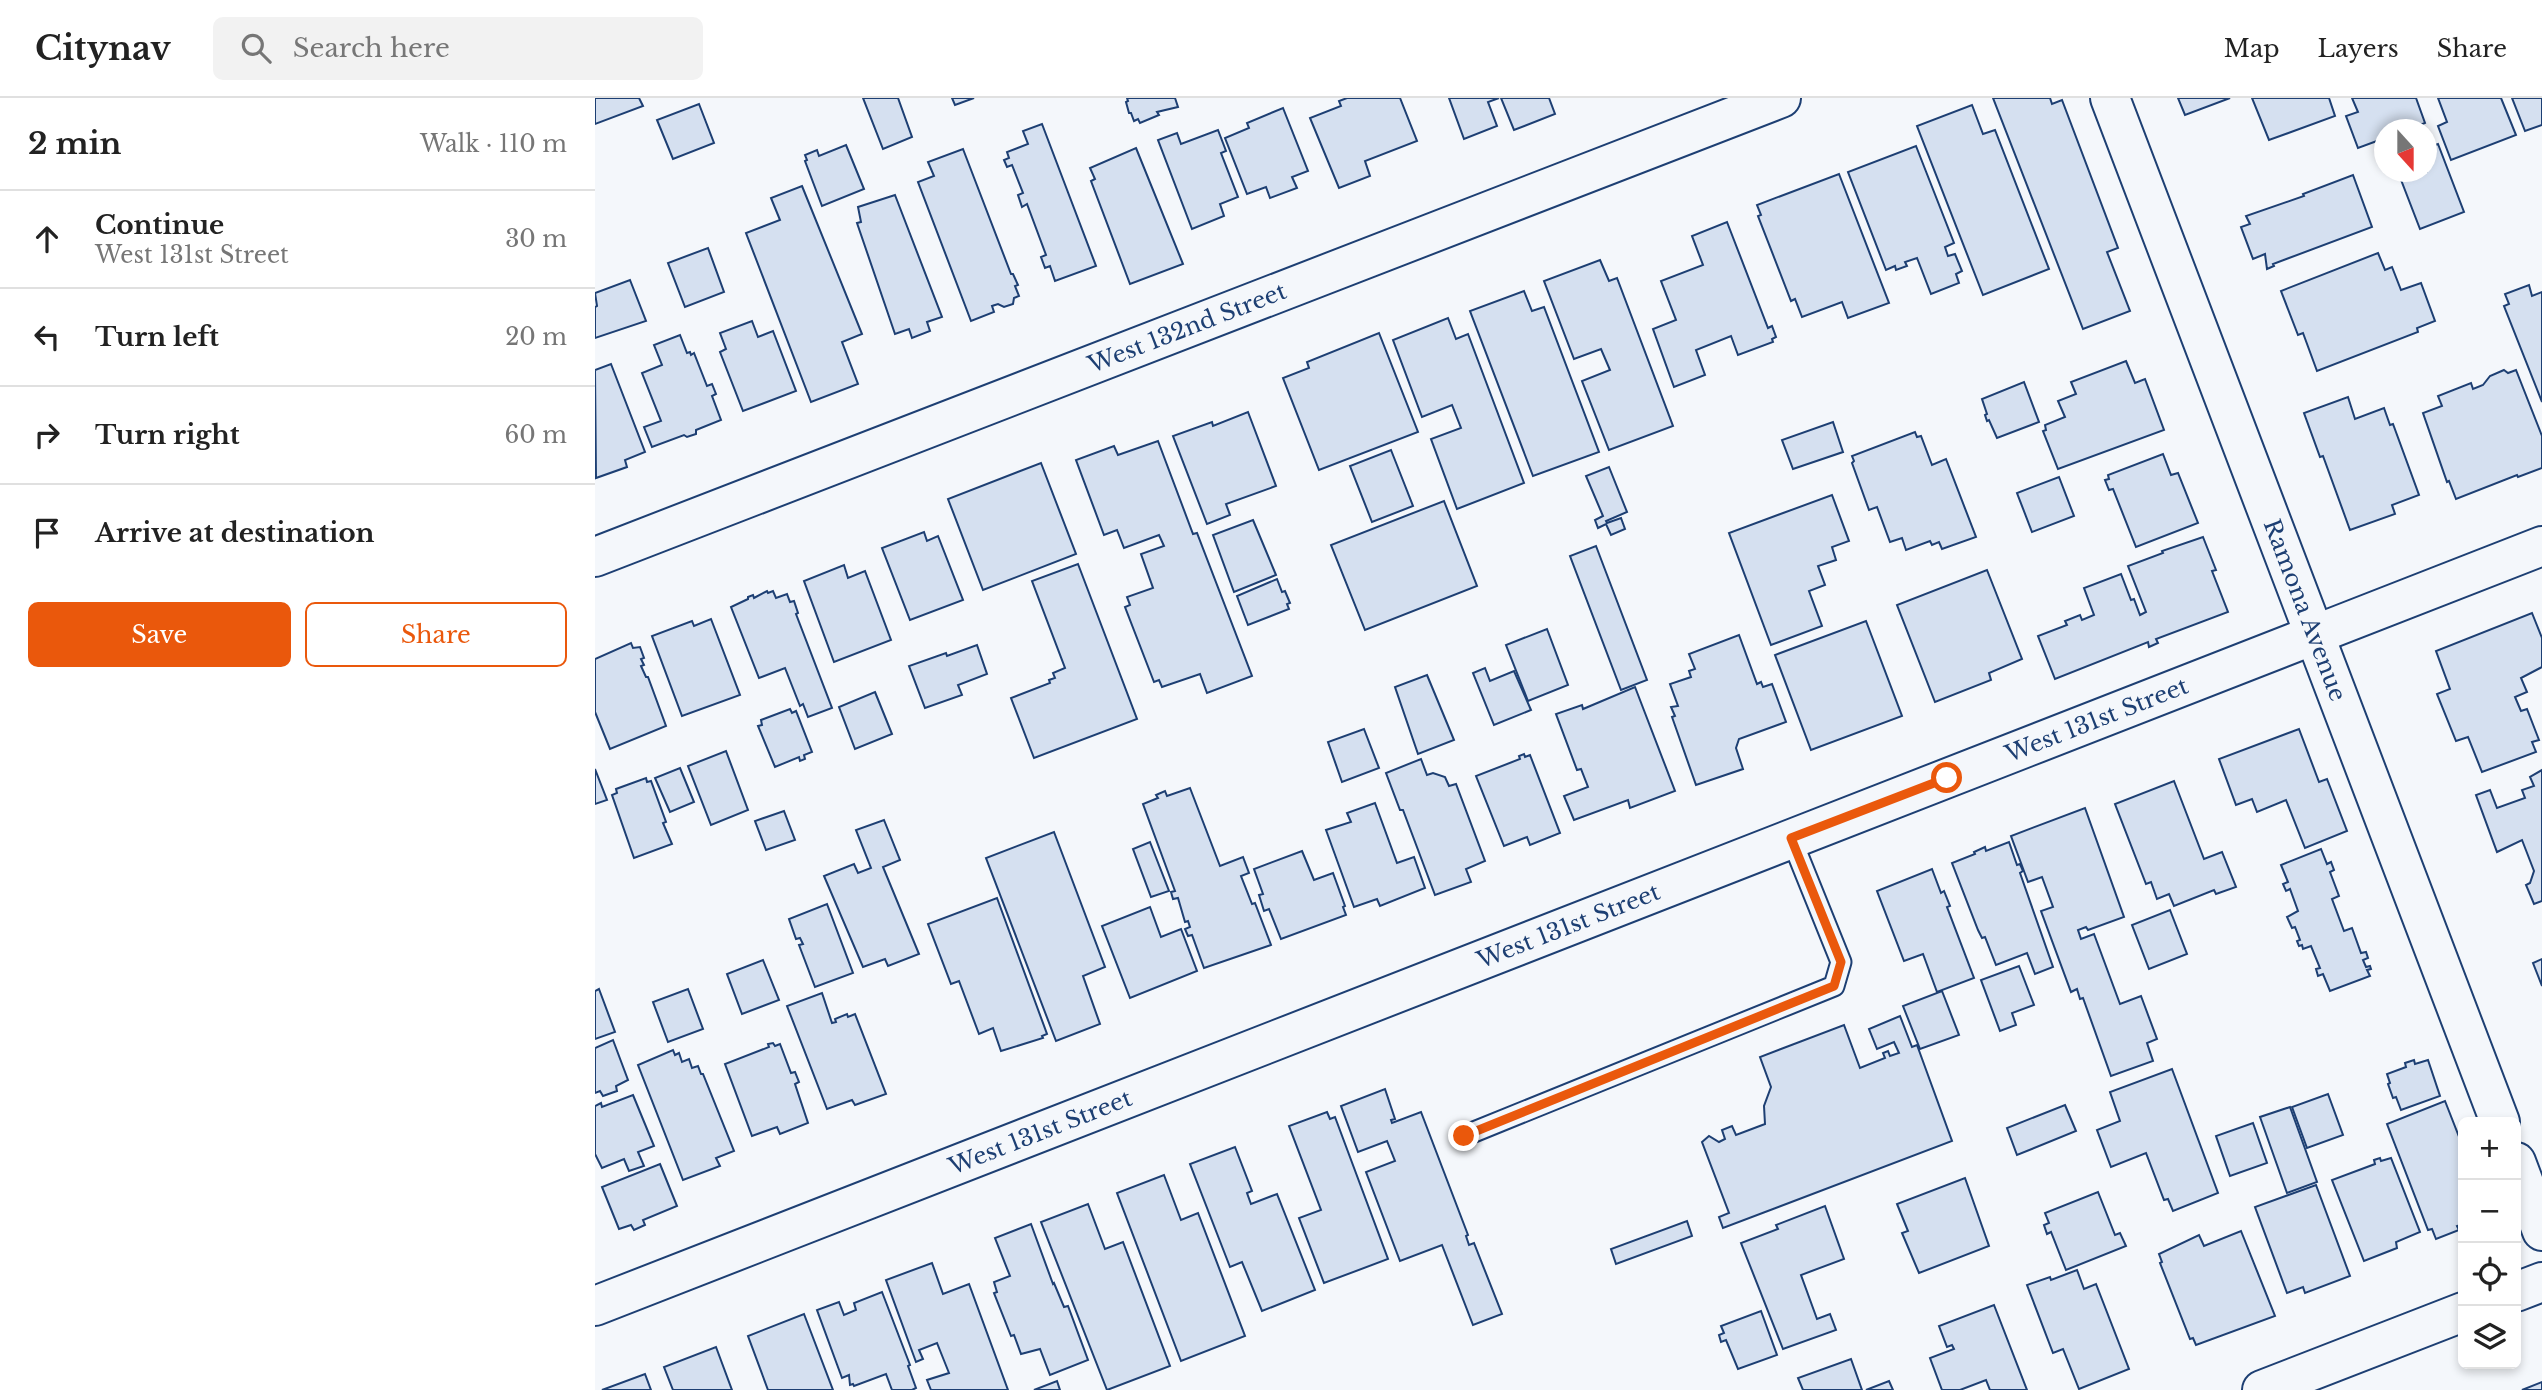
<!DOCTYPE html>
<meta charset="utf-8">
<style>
:root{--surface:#fff;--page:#f2f2f2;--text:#222;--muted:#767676;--line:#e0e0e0;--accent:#ea580c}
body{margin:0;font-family:"Libre Baskerville",serif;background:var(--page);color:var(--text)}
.controls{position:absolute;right:21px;bottom:21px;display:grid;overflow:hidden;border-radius:10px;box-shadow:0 4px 10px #0003}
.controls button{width:63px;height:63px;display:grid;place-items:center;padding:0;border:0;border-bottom:2px solid var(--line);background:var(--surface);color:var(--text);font:35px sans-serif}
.compass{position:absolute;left:1779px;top:21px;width:63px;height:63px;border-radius:50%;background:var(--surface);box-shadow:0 4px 10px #0003;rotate:159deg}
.stop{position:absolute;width:21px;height:21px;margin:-16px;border:5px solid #ea580c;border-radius:50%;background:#fff}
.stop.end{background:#ea580c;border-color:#fff;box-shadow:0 2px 7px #0008}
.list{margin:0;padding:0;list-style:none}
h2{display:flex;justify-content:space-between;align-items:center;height:91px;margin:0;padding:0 28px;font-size:30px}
h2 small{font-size:23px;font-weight:400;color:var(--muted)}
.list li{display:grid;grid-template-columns:46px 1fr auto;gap:21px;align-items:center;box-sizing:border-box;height:98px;padding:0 28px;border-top:2px solid var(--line)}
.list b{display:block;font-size:26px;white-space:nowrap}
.list p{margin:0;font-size:23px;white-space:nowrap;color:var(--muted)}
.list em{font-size:23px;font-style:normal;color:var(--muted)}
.actions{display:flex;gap:14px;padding:21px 28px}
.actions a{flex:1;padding:16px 0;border:2px solid var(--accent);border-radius:10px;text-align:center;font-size:24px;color:var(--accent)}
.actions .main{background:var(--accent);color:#fff}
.icon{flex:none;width:38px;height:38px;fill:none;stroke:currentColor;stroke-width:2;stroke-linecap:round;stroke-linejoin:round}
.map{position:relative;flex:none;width:1947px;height:1292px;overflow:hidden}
header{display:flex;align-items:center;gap:42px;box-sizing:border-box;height:98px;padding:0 35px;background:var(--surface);border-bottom:2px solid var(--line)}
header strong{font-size:33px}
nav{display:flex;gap:38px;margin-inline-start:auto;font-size:24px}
.search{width:490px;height:63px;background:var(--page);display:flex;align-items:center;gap:18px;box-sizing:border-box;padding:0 24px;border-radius:10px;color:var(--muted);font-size:26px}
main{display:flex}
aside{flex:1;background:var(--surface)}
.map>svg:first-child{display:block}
.building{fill:#d5e0f0;stroke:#1d3f73;stroke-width:2}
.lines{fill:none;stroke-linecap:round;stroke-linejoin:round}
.lane-casing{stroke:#1d3f73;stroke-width:23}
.street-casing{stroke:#1d3f73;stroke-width:42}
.lane{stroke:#f4f7fb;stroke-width:19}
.street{stroke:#f4f7fb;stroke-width:38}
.route{stroke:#ea580c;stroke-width:9}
.labels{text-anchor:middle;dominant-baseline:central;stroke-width:5;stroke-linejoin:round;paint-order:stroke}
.street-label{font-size:23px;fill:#1d3f73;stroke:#f4f7fb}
</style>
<header>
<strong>Citynav</strong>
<div class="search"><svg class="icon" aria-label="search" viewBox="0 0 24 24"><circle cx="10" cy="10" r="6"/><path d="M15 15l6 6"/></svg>Search here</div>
<nav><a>Map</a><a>Layers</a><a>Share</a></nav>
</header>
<main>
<aside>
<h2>2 min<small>Walk · 110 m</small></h2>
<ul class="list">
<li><svg class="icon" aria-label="ahead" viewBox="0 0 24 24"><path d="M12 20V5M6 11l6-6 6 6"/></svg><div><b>Continue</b><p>West 131st Street</p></div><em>30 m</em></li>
<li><svg class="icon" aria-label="left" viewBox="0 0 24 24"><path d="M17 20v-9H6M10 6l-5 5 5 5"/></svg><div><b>Turn left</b></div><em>20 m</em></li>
<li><svg class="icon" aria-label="right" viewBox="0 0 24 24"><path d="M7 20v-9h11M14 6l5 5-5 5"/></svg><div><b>Turn right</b></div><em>60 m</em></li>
<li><svg class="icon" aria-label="arrive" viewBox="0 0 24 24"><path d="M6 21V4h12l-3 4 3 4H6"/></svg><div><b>Arrive at destination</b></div></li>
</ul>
<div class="actions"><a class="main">Save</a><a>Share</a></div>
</aside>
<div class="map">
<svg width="1947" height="1292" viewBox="0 0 1947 1292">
<rect width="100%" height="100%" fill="#f4f7fb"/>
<g class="building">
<polygon points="0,0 44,0 48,8 0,26"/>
<polygon points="268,0 303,0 317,39 288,51"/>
<polygon points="357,0 379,0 360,7"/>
<polygon points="532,0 580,0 583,9 562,14 564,17 545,25 543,21 539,23 536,15 534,15 531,4 533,3"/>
<polygon points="752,0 805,0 822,43 770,63 775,78 744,90 715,20 746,8 744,3"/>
<polygon points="854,0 904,0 893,4 902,28 869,41"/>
<polygon points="906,0 954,0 960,16 919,32"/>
<polygon points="1398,0 1455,0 1457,6 1467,2 1523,150 1512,154 1535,213 1488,231"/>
<polygon points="1583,0 1635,0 1590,17"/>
<polygon points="1657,0 1734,0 1740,18 1674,42"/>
<polygon points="1757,0 1821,0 1830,25 1813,32 1790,32 1790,40 1763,50 1751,18 1763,14"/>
<polygon points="1843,0 1906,0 1921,37 1856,62 1843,28 1852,24"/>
<polygon points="1917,0 1947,0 1947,27 1930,33"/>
<polygon points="104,6 119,45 78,61 62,22"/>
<polygon points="1377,7 1388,36 1400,32 1454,171 1388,197 1322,28"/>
<polygon points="688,10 713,73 697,79 702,90 675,100 671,89 652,96 630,40 654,30 652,25"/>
<polygon points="447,26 501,168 460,183 455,168 450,170 446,159 451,157 432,106 427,109 423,97 428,95 417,67 412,69 409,62 414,60 412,54 433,46 428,33"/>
<polygon points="623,32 631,53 626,55 643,99 625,106 629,118 597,131 563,42 582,35 586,46"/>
<polygon points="1843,46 1869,114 1825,131 1803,74 1832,74 1832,50"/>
<polygon points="251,47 269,91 227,108 210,63 212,62 210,57 222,52 224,58"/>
<polygon points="1321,48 1359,145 1350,149 1353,158 1360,156 1367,173 1361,176 1364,185 1336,196 1322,160 1310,164 1312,168 1301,172 1300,168 1291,172 1253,74"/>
<polygon points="541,50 588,166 535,186 496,83 500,81 495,70"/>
<polygon points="368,51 416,176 418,176 423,187 420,188 424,198 419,200 418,206 409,209 403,206 397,208 399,214 376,223 323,84 339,78 333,64"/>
<polygon points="1244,76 1294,205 1253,220 1247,204 1207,219 1200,201 1196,203 1163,118 1166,117 1162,107"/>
<polygon points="1758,77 1777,129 1678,166 1679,168 1672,171 1670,156 1658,161 1646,129 1655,126 1651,118 1709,98 1708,96"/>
<polygon points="207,88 267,236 247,244 263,286 216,304 151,135 185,122 176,100"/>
<polygon points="300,97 347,219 332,224 335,233 317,240 314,231 300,236 262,125 266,124 263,109"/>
<polygon points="1132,124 1173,230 1177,228 1181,239 1177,241 1178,244 1143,257 1136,238 1101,252 1110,277 1079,289 1058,231 1081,222 1066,183 1108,167 1097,138"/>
<polygon points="113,150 129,194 90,209 73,165"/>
<polygon points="1783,155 1790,172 1797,169 1806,192 1826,185 1840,223 1822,230 1823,234 1722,273 1708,235 1703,237 1686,193"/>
<polygon points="1005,162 1014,183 1022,180 1078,328 1014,352 987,283 1015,272 1006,251 979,261 949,183"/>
<polygon points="35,182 51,223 0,240 0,209 2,208 0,195"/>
<polygon points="1934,187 1937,198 1947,194 1947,304 1909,208 1914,206 1910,196"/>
<polygon points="929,193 937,213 949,209 1004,354 938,378 875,213"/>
<polygon points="853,220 861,241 873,236 929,385 862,411 836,341 866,330 857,307 827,319 798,242"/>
<polygon points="157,223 163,239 178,233 201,293 148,313 125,254 131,251 125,235"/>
<polygon points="784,235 823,334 724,372 688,280 714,270 712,264"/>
<polygon points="85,237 92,255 95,254 96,257 99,255 112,288 117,286 121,296 117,298 126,322 101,332 101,336 92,339 89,337 57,349 49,329 66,323 47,275 67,267 59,247"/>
<polygon points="1531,263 1540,285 1550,281 1569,332 1463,371 1448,333 1451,332 1450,327 1470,319 1463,303 1481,296 1476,284"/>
<polygon points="16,266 50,354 30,362 32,369 1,380 0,272"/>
<polygon points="1909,272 1913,275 1921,272 1947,338 1947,370 1923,379 1922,377 1861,401 1854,383 1852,384 1828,315 1847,308 1843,298 1876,285 1878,291 1888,287 1895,278"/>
<polygon points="1429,284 1444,324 1402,340 1394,322 1392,323 1390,317 1392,316 1387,301"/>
<polygon points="1753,299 1760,321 1789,310 1795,327 1798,326 1824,397 1797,407 1800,416 1755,432 1728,358 1725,359 1709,315"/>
<polygon points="653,314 681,388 631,406 635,417 612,426 578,338 617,324 618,328"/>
<polygon points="1238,324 1248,354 1198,371 1187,342"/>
<polygon points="1320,334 1322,339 1326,338 1337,367 1351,361 1381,439 1347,451 1344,444 1337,447 1335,443 1311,452 1307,440 1295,444 1282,409 1274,412 1257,365 1259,363 1257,358"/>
<polygon points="563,343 598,436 602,435 657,578 612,595 605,576 567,589 564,582 559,584 530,509 535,507 532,499 558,490 546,456 569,448 564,437 529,450 522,432 509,437 481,362 519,348 523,357"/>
<polygon points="796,352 818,408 777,424 755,368"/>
<polygon points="1568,356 1576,377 1583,375 1603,425 1541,449 1518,391 1514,392 1510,382 1514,381 1513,377"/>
<polygon points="446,365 481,456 388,492 353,401"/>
<polygon points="1014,369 1032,414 1011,423 1012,425 1026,420 1030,431 1016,437 1011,426 1003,430 1000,422 1008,418 991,378"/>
<polygon points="1464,379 1479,418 1437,434 1422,395"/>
<polygon points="1237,397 1254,443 1237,449 1241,462 1223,468 1230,487 1214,493 1227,528 1176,547 1134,435"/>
<polygon points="849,403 882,488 770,532 736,447"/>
<polygon points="658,422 681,477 639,494 618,437"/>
<polygon points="329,434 332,443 343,438 368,502 315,522 287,450"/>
<polygon points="1608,439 1621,472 1617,473 1633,514 1561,541 1563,545 1554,549 1553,544 1460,581 1443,538 1472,527 1470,523 1485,517 1487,522 1499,517 1489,490 1526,476 1536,502 1539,501 1545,517 1551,514 1533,468 1568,455 1567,453"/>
<polygon points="1001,448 1052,582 1026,592 975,458"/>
<polygon points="483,466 542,621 439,660 416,600 455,585 454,582 460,580 458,575 470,570 437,483"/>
<polygon points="249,467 253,480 270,473 296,542 239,564 209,483"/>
<polygon points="1392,472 1427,561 1394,575 1396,582 1340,604 1302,507"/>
<polygon points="682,481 687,494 690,493 695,505 692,506 694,511 653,527 642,498"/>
<polygon points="172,493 173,495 178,493 181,500 192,496 195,504 199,503 203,515 201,516 237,610 213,619 208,606 205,608 190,570 164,580 136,509 153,501 153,499 158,497 159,500"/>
<polygon points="1937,515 1947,540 1947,569 1926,580 1932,594 1920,599 1926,613 1932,611 1944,642 1937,644 1941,654 1887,674 1873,639 1861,643 1842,596 1855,591 1841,553"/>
<polygon points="116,521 145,597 87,618 57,538 97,523 99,528"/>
<polygon points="1271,523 1307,618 1216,652 1180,557"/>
<polygon points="952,531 973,587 933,603 911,547"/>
<polygon points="1144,537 1162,586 1166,584 1168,589 1177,586 1191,624 1144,641 1141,650 1148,671 1101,687 1077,619 1080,618 1076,609 1083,608 1075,586 1096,579 1094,573 1100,571 1094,556"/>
<polygon points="36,545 38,550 45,549 49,560 46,561 49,567 46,568 51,579 53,579 71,628 15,651 0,614 0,561"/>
<polygon points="382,547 392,576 363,587 367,597 330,610 314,568 351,555 352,558"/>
<polygon points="890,570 895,583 919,573 936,612 899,627 878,575"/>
<polygon points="832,577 859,642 823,656 800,589"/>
<polygon points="1040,589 1080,693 1035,710 1033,702 979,722 969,698 993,689 986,671 982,672 961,616 987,607 988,611"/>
<polygon points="280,594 297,636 260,651 244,609"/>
<polygon points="195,611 197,615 201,613 217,654 209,657 210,661 205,663 204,659 180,669 163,628 167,627 166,622"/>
<polygon points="769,631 784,670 747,684 733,644"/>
<polygon points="1704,631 1724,684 1732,681 1752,733 1710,750 1691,702 1662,714 1657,701 1641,707 1624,661"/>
<polygon points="131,653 153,712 116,727 93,668"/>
<polygon points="929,656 930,659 935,657 965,735 935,747 932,739 909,748 881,678 925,661 924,658"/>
<polygon points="826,661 832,677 838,675 850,679 854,688 861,686 890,763 871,771 876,784 840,797 808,712 805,712 791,675"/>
<polygon points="85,670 99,704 75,714 60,680"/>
<polygon points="0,671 12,702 0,706"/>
<polygon points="1947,672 1947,803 1939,806 1931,787 1935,785 1939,773 1927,742 1902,754 1881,697 1895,692 1902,710 1930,700 1927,692 1939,688 1935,679"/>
<polygon points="51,680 52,684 56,683 71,724 68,725 77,746 39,760 17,697 22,695 21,691"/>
<polygon points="1579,683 1609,761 1627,754 1641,789 1621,796 1619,792 1579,808 1574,796 1562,801 1556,784 1551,786 1520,706"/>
<polygon points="595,690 625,768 648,759 654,775 646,778 657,806 660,805 676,847 609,870 597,837 593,838 590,831 595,829 593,823 590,824 583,800 578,801 576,794 580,793 548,706 563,700 561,697 570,693 572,698"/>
<polygon points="780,705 802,765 819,759 830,790 785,808 782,801 759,809 731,732 756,724 752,715"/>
<polygon points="1490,710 1529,819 1493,832 1491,829 1483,832 1486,841 1499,836 1525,906 1546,898 1562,941 1552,945 1558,963 1516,978 1488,900 1485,901 1482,891 1476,894 1446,813 1458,809 1447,779 1433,784 1416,738"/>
<polygon points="189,713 200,742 171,752 160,723"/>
<polygon points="289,722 305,762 288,769 324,856 293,868 290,861 268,869 229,778 259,766 263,775 276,770 261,732"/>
<polygon points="459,734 510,869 488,878 505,926 461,943 391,760"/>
<polygon points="555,744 574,793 556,799 538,751"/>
<polygon points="1414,744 1422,767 1425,766 1428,773 1425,775 1458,869 1440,876 1432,855 1401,867 1390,839 1387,840 1383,832 1357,765 1380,756 1379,754 1390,749 1391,753"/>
<polygon points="1726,751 1732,766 1736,764 1739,772 1735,774 1744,798 1737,801 1749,833 1757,830 1766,855 1771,854 1773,860 1768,862 1771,869 1775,868 1776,871 1772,872 1775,878 1735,893 1728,876 1723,878 1721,871 1725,870 1716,848 1708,851 1707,847 1704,848 1702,843 1705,842 1700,829 1697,830 1692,819 1703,813 1695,791 1691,793 1688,786 1693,784 1686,767"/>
<polygon points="707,753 719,782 738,775 750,808 748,809 751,817 686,841 674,811 669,813 664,797 668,796 659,771"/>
<polygon points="1337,771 1346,795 1349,793 1355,808 1352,809 1379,880 1342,894 1328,856 1309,863 1282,793"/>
<polygon points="402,800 452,936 447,938 448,940 406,953 398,930 384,936 364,883 356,886 333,826"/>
<polygon points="232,806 258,875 220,889 204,847 208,846 205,840 201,841 194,821"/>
<polygon points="555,809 566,839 586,831 602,873 535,900 507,828"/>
<polygon points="1575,812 1592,856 1554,871 1537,827"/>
<polygon points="1947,861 1947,888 1938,865"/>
<polygon points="168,862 184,902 147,916 132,876"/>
<polygon points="1424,868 1439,907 1417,915 1421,927 1405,933 1386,882"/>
<polygon points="4,891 20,934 0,941 0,893"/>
<polygon points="93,891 108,931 73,944 58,904"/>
<polygon points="1347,893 1364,937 1325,951 1308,908"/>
<polygon points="227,895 237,925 241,924 240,921 252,916 253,919 260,916 291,996 260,1007 257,1002 232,1011 192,908"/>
<polygon points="1305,918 1317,949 1322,947 1357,1043 1128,1130 1124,1119 1134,1115 1107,1044 1114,1038 1124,1044 1130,1041 1127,1032 1137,1028 1141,1037 1170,1026 1169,1008 1176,989 1165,959 1249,927 1265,970 1290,960 1288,955 1293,953 1295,958 1304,955 1299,944 1282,951 1274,931"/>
<polygon points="18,942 33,982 21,988 22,993 8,998 5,993 0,995 0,950"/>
<polygon points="178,945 180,948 185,946 196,975 200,974 204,984 200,986 213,1025 185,1036 182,1029 157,1038 130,966 174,949 173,946"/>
<polygon points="78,952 80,957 84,955 87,964 94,961 97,970 103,968 106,976 108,976 139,1053 121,1060 125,1068 88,1082 43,967"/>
<polygon points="1819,962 1820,966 1833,962 1845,998 1806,1012 1801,999 1798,1000 1793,986 1795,985 1792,976 1811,969 1810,965"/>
<polygon points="1577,971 1623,1095 1578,1113 1573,1101 1569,1102 1551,1055 1516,1069 1502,1032 1525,1023 1515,994"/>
<polygon points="790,991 800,1021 796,1022 797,1025 826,1014 873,1137 871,1138 874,1147 879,1145 907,1216 878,1227 847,1147 805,1163 771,1074 800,1063 792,1043 763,1054 746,1008"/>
<polygon points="1733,996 1748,1037 1712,1050 1697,1009"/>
<polygon points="38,997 59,1048 43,1054 49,1068 34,1073 29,1061 7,1070 0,1056 0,1008 6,1005 7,1009"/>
<polygon points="1850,1003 1868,1049 1868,1126 1862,1128 1864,1132 1841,1141 1837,1131 1833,1132 1792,1026"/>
<polygon points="1470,1007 1481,1033 1422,1057 1412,1030"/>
<polygon points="1695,1009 1722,1084 1692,1095 1665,1019"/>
<polygon points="732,1014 735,1021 740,1019 793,1161 729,1185 704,1120 726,1112 694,1028"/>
<polygon points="1658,1025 1672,1065 1635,1078 1621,1038"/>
<polygon points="640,1049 657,1093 652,1095 656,1106 682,1096 720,1192 667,1213 647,1164 635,1169 595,1066"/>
<polygon points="1785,1060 1786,1063 1796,1060 1825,1134 1801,1144 1802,1150 1769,1163 1737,1082 1780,1066 1779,1062"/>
<polygon points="65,1066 82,1108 48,1122 50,1127 39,1132 36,1127 24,1131 7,1089"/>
<polygon points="569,1077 586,1122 603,1115 650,1238 586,1263 522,1095"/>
<polygon points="1370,1080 1394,1148 1324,1175 1307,1135 1313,1133 1302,1106"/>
<polygon points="1721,1087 1755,1178 1710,1195 1708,1189 1692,1195 1660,1109"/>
<polygon points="1503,1094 1520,1137 1525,1135 1531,1148 1471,1172 1456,1134 1452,1136 1449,1127 1454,1125 1450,1115"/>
<polygon points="493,1106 510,1151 528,1144 575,1268 512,1292 446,1124"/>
<polygon points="1230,1108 1249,1161 1206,1177 1222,1221 1235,1216 1241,1232 1188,1251 1146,1145 1183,1131 1181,1127"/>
<polygon points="1092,1123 1097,1138 1021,1166 1016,1151"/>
<polygon points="436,1126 458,1186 459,1185 469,1209 473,1208 493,1262 455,1277 445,1251 426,1256 419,1237 416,1238 399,1195 402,1194 399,1184 415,1178 400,1140"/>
<polygon points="1646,1133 1680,1218 1601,1247 1598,1240 1595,1241 1565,1165 1567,1164 1564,1156 1604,1137 1609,1148"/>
<polygon points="337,1165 348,1196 374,1186 413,1292 336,1292 332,1282 354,1275 342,1245 324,1252 328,1261 321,1264 291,1182"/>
<polygon points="1482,1172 1489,1191 1501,1186 1534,1271 1484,1291 1468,1251 1458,1255 1432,1187 1455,1179 1456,1182"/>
<polygon points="287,1194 315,1267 313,1268 321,1290 317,1292 297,1292 291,1276 259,1288 258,1286 255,1287 254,1277 247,1280 222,1212 244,1204 249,1217 261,1212 259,1205"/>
<polygon points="1399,1207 1432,1292 1395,1292 1391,1282 1365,1292 1347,1292 1335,1260 1359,1251 1357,1247 1352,1249 1344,1228"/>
<polygon points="1166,1213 1182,1257 1143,1271 1131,1242 1126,1244 1124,1237 1129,1235 1126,1228"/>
<polygon points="209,1216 238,1292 173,1292 153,1238"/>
<polygon points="121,1249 137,1292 78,1292 69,1269"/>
<polygon points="1256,1261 1267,1292 1208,1292 1203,1280"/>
<polygon points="50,1276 56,1292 7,1292"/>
<polygon points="462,1283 465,1292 439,1292"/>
<polygon points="1294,1283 1298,1292 1271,1292"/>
<polygon points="1947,1284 1947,1292 1927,1292"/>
</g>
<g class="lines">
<g class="lane-casing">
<polyline id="lane" points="869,1038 1239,888 1246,864 1196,740"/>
</g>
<g class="street-casing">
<g id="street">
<path id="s1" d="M1515,0L1905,1024"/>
<path id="s2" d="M0,459L1186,0"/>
<polyline points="1921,1064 1947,1133"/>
<polyline points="1921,1194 1947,1184"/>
<path id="s3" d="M0,1208L1947,448"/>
<polyline points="1667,1292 1868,1214"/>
</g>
</g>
<use href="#lane" class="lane"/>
<use href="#street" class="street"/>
</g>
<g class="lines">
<polyline class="route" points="869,1038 1239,888 1246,864 1196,740 1352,680"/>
</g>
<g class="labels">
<g class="street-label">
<text stroke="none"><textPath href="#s2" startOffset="635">West 132nd Street</textPath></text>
<text stroke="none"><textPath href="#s1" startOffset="548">Ramona Avenue</textPath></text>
<text stroke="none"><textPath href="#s3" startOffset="1612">West 131st Street</textPath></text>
<text stroke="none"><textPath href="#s3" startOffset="1045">West 131st Street</textPath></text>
<text stroke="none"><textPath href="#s3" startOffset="478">West 131st Street</textPath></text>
</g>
</g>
</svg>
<div class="controls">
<button>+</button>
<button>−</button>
<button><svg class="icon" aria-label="locate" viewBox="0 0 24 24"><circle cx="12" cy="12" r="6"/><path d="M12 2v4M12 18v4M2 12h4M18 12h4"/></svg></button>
<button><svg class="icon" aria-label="layers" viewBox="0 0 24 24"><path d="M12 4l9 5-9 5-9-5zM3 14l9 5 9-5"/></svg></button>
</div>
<svg class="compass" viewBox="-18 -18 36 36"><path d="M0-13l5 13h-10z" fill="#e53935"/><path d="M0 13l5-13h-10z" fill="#767676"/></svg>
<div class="stop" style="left:1352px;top:680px"></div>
<div class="stop end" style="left:869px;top:1038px"></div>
</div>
</main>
